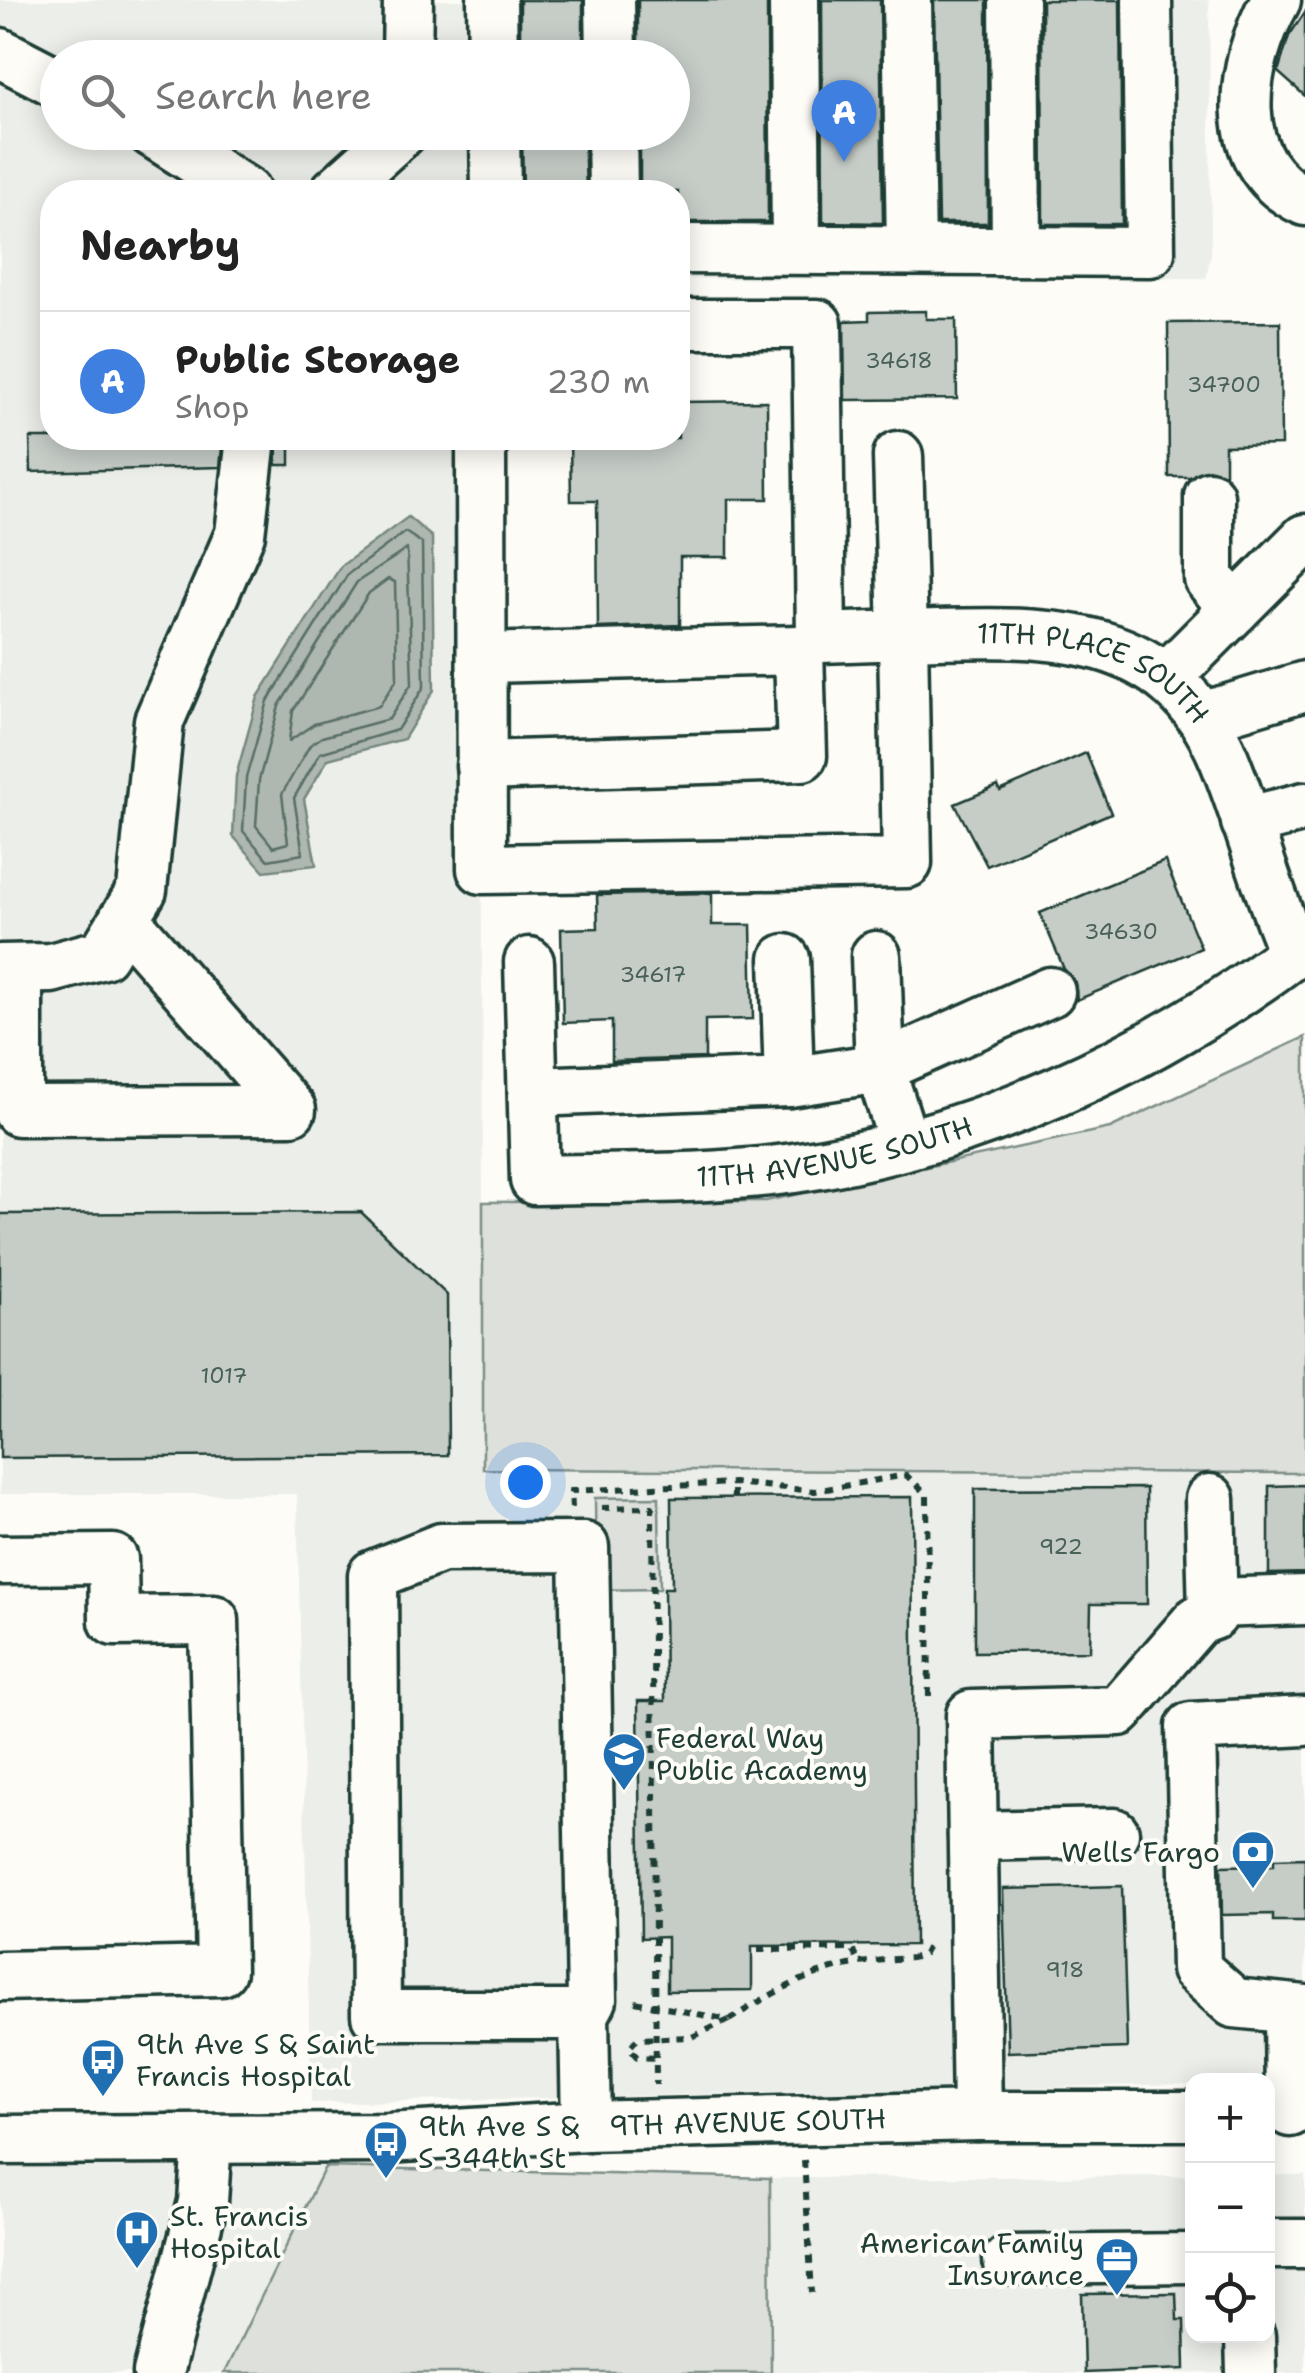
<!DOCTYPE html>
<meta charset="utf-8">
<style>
:root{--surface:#fff;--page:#f6f6f6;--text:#222;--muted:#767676;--line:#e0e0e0;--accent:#0b8043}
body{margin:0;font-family:"Shantell Sans",sans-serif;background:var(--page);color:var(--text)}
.controls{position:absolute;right:30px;bottom:30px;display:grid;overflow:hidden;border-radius:20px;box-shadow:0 5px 25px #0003}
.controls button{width:90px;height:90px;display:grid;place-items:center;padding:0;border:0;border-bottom:2px solid var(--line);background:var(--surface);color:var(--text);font:50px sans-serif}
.you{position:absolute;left:525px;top:1482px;width:35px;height:35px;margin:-25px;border:8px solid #fff;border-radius:50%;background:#1a73e8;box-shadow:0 0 0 15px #1a73e833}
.badge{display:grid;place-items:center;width:65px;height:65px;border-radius:50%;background:var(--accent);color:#fff;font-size:32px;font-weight:700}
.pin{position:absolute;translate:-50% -82px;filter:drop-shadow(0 2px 5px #0008)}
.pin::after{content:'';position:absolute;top:52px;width:35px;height:30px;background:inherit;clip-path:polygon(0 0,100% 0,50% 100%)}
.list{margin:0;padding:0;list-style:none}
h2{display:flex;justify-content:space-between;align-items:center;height:130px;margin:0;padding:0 40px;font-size:42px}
h2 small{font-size:32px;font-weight:400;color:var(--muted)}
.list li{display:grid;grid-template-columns:65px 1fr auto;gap:30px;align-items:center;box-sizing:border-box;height:140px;padding:0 40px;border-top:2px solid var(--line)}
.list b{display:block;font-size:38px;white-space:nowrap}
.list p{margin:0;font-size:32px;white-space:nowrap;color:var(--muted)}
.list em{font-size:32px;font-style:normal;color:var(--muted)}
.icon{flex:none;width:55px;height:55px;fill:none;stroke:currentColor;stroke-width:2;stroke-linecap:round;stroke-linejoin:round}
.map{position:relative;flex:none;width:1305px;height:2373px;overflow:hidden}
.search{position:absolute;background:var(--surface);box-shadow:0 5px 25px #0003;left:40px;top:40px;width:650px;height:110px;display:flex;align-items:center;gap:25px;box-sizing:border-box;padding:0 35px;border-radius:55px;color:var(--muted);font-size:38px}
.panel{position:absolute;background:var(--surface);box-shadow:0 5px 25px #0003;left:40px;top:180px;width:650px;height:270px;border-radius:40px}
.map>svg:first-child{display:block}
.built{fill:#eceee9;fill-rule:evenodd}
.green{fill:#dde0db;stroke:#7e8e88;stroke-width:2.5}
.water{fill:#aeb8b1;stroke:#75877f;stroke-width:2.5}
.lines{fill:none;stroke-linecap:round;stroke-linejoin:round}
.shore{stroke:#586e66;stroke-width:2.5}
.building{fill:#c6cdc7;stroke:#1f3d34;stroke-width:2.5}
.minor-casing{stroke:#1f3d34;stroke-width:55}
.path{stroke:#1f3d34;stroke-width:6;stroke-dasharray:8 8;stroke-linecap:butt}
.minor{stroke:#fdfcf7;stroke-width:48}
.labels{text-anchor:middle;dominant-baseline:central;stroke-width:8;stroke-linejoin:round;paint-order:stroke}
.number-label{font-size:22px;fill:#496159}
.street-label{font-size:28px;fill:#1f3d34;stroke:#fdfcf7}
.poi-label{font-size:28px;fill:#1f3d34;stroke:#fdfcf7;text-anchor:start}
</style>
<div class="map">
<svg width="1305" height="2373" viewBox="0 0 1305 2373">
<rect width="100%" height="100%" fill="#fdfcf7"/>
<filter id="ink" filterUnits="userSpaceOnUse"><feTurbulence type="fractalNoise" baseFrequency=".01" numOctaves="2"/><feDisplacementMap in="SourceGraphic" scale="20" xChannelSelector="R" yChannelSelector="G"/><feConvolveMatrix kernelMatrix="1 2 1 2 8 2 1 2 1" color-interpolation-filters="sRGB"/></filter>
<g filter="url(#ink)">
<g class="built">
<path d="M0,0H1209L1211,254L1206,278L678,279V192H52V438H480L484,1469L1305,1473V2077L1192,2084L311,2103L297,1494H0ZM58,58H672V132H58Z"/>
<polygon points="0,2163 325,2167 224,2373 0,2373"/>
<polygon points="1268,2175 1305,2175 1305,2373 771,2373 770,2178 1192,2176 1192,2336 1268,2336"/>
</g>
<g class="green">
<polygon points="1305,1037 1305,1473 483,1469 483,1202 766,1201 1110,1128"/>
<polygon points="659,1497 660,1589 596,1590 595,1498"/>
<polygon points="325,2167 770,2178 771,2373 224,2373"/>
</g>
<polygon class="water" points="408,517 432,537 434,690 404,739 328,759 304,799 316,865 264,871 233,836 236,776 258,697 341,566"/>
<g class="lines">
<g class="shore">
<polygon points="405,532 422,543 424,687 397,730 320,753 294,798 303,854 268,860 243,831 246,778 268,701 348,574"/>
<polygon points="407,549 412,683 389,719 322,737 310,745 282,794 288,843 273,847 256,826 259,780 279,706 357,582"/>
<polygon points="388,579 395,582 397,679 379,706 314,724 289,741 293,711 369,593"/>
</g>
</g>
<g class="building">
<rect x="520" y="0" width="63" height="58"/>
<polygon points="638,0 767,0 768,222 678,222 678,192 640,192 640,132 672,132 672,58 638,58"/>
<polygon points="822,0 880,0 883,223 823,222"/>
<polygon points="934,0 987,0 988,223 938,223"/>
<polygon points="1042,0 1120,0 1122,224 1043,224"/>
<polygon points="1305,12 1305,96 1278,72 1289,36"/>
<polygon points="522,132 584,132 586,192 523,192"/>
<polygon points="926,311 926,319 956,319 957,399 845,400 844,321 869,320 869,312"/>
<polygon points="1280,322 1281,445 1225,446 1225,474 1208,469 1190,477 1169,477 1168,323"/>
<polygon points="767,401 768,499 728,499 728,557 680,557 680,625 598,628 597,501 571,501 570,438 678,438 678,402"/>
<polygon points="30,438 223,438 220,467 31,472"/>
<polygon points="278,438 290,438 290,465 276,465"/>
<polygon points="1086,753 1111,813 987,866 955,804 998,786 1000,791"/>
<polygon points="1165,861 1201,948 1077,1000 1075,982 1064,969 1040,913"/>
<polygon points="712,893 712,925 751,925 753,1019 705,1020 705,1058 612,1061 612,1021 563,1023 561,929 598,928 597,895"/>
<polygon points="361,1212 447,1295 448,1455 0,1458 0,1214"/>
<polygon points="1305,1485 1305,1573 1269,1574 1269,1486"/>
<polygon points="1146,1488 1147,1604 1091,1604 1090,1651 975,1652 975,1489"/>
<polygon points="912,1497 915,1945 752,1946 752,1990 667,1991 667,1937 641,1938 638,1701 665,1701 664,1588 672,1588 671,1498"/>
<polygon points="1305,1858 1305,1921 1273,1921 1273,1914 1222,1915 1221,1866 1274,1865 1274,1859"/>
<polygon points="1122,1886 1127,2048 1008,2052 1003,1889"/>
<polygon points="1176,2293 1177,2320 1184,2320 1185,2369 1084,2373 1082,2294"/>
</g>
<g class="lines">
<g class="minor-casing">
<g id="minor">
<polyline points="492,0 493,58"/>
<polyline points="610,0 611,58"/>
<polyline points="794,0 796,249"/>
<polyline points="907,0 911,250"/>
<polyline points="1014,0 1016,250"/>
<path d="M1276,0C1240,63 1224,164 1305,201"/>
<polyline points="0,53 58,83"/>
<polyline points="407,58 408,0"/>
<polyline points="152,132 246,192"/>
<polyline points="495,132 496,192"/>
<polyline points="612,132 613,192"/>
<polyline points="335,192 402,132"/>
<polyline points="678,249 1150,252 1147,0"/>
<polyline points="481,438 482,869 907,863 903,635 821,638 817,324 678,324"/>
<path id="s1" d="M898,456L903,635C1031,632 1165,617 1224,759C1250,823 1266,890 1294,953"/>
<polyline points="1209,496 1209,579 1235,609"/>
<polyline points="1167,677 1305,539"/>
<polyline points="1202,717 1305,686"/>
<polyline points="481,766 802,756 799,650 482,658"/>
<polyline points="1246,822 1305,807"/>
<path id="s2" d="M529,962L535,1180C622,1178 709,1180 794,1168C974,1142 1150,1061 1294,953H1305"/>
<polyline points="0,969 51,968 103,954 142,890 159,721 240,534 251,438"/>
<polyline points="18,969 18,1111 291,1110 124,919"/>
<polyline points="789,1082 880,1068 876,956"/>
<polyline points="533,1092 789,1082 785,959"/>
<polyline points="904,1143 880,1068 1050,992"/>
<polyline points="0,1560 113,1559 114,1621 214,1620 221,1971 0,1976"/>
<polyline points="1213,1603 1305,1600"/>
<polyline points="1305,1721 1191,1727 1196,1969 1234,2003 1305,2010"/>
<polyline points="973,1836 1114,1833"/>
<polyline points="1289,2010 1290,2112"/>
<polyline points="584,2015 376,2015 373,1575 441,1548 584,1547 592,2000 584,2015 586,2126"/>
<polyline points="977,2116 971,1715 1119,1711 1197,1621 1213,1615 1210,1499"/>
<path id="s3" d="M0,2140L388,2138L586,2126L977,2116H1192"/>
<polyline points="1268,2244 1305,2244"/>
<polyline points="1008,2260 1192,2258"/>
<polyline points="1250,2336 1251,2373"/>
<polyline points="158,2373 203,2202 207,2139"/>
</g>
</g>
<g class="path">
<polyline points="734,1498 734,1483"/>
<polyline points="572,1508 571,1491 734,1483 815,1491 906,1475 927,1495 929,1699"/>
<polyline points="602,1508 652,1507 656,2085"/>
<polyline points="758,1950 852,1949 858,1961"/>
<polyline points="635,2002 729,2020 692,2037 637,2039 629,2048 637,2057 656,2058"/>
<path d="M729,2020C798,1977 830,1962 912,1958L924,1954L930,1942"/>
<polyline points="804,2160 812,2293"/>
</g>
<use href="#minor" class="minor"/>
</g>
</g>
<defs>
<g id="school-pin" transform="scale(2.25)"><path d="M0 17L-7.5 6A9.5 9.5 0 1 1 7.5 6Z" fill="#1f6fb2" stroke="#fdfcf7"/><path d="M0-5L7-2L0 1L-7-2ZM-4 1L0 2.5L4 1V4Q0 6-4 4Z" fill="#fff"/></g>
<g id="bank-pin" transform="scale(2.25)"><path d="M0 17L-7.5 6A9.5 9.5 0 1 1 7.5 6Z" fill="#1f6fb2" stroke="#fdfcf7"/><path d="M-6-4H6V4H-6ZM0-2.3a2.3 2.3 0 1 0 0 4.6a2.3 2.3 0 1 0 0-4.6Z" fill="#fff"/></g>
<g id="bus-pin" transform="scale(2.25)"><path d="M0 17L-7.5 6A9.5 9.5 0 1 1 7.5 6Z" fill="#1f6fb2" stroke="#fdfcf7"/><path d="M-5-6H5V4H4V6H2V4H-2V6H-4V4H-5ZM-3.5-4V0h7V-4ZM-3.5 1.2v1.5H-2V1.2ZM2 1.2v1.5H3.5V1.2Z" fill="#fff"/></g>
<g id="hospital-pin" transform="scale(2.25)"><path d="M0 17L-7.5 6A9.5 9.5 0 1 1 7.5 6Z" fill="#1f6fb2" stroke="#fdfcf7"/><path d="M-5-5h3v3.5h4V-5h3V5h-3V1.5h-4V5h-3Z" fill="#fff"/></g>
<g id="office-pin" transform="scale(2.25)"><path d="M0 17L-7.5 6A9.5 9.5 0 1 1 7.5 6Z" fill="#1f6fb2" stroke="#fdfcf7"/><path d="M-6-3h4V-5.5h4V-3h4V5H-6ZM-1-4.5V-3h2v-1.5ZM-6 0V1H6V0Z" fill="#fff"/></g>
</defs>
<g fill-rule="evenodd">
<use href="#school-pin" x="624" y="1754"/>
<use href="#bank-pin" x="1253" y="1852"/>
<use href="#bus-pin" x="103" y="2060"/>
<use href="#bus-pin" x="386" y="2142"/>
<use href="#hospital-pin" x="137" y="2232"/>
<use href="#office-pin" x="1117" y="2259"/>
</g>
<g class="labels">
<g class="number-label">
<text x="899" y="360">34618</text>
<text x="1224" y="384">34700</text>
<text x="1121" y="931">34630</text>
<text x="653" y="974">34617</text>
<text x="224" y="1375">1017</text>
<text x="1061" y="1546">922</text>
<text x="1065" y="1969">918</text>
</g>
<g class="street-label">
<text stroke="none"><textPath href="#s1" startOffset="380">11TH PLACE SOUTH</textPath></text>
<text stroke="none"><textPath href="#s2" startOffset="520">11TH AVENUE SOUTH</textPath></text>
<text stroke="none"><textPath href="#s3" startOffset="748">9TH AVENUE SOUTH</textPath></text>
</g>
<g class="poi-label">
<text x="656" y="1738">Federal Way<tspan x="656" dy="32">Public Academy</tspan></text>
<text x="1220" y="1852" text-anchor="end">Wells Fargo</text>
<text x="136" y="2044">9th Ave S &amp; Saint<tspan x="136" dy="32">Francis Hospital</tspan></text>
<text x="418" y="2126">9th Ave S &amp;<tspan x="418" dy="32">S 344th St</tspan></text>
<text x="170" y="2216">St. Francis<tspan x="170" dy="32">Hospital</tspan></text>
<text x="1084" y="2243" text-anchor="end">American Family<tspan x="1084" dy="32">Insurance</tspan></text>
</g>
</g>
</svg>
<div class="controls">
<button>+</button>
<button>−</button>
<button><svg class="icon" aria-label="locate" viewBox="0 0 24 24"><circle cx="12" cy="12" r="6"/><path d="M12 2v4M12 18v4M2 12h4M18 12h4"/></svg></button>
</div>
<div class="you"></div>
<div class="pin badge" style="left:844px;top:162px;background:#3f7fe0">A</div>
<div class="search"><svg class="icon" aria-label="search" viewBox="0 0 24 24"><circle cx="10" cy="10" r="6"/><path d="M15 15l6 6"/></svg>Search here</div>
<section class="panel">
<h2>Nearby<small></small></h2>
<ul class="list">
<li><span class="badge" style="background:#3f7fe0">A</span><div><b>Public Storage</b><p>Shop</p></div><em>230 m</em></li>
</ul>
</section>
</div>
